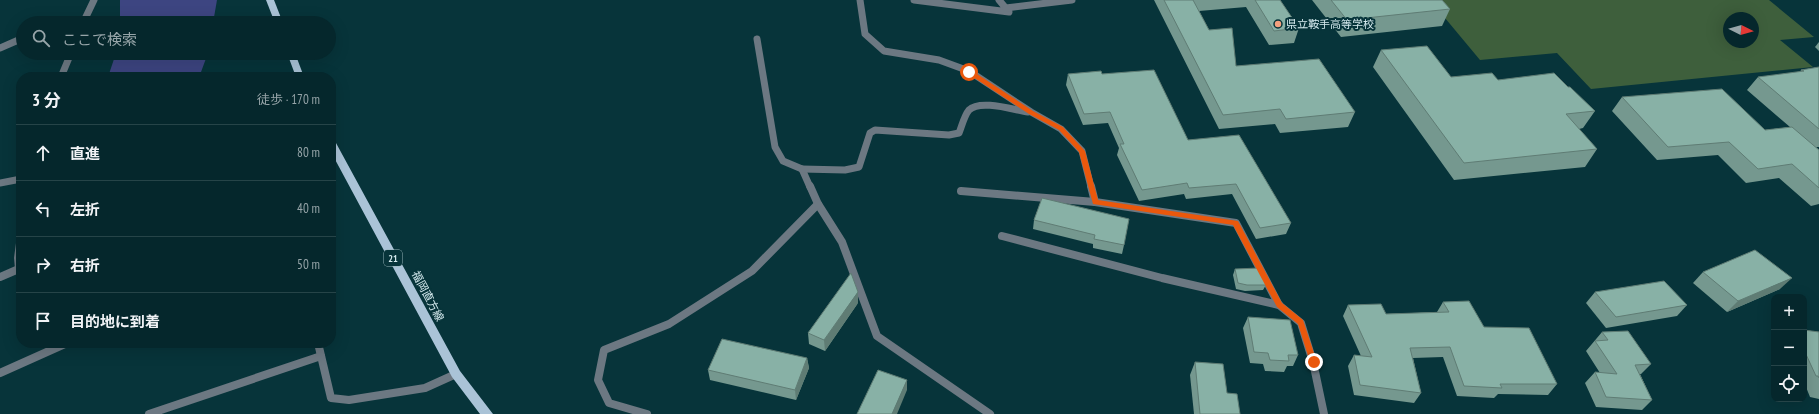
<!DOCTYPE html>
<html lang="ja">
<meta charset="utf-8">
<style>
:root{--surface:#05272c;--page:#0e2f34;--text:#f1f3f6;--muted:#97a5a9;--line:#264448}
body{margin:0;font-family:"PT Sans Narrow","Noto Sans JP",sans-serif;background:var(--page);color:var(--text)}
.controls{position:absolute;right:12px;bottom:12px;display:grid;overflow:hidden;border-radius:8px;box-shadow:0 4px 16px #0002}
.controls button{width:36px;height:36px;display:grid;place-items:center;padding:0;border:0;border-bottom:1px solid var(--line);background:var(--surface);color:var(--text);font:20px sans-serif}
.compass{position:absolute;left:1723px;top:12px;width:36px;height:36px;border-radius:50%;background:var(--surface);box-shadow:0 4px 16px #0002;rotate:95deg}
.stop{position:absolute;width:12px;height:12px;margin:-9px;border:3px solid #ea580c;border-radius:50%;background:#fff}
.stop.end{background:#ea580c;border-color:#fff;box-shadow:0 1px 4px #0008}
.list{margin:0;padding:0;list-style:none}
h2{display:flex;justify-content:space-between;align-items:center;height:52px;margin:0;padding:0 16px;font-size:17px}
h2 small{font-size:13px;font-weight:400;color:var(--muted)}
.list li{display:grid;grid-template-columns:26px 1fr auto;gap:12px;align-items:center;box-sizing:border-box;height:56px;padding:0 16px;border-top:1px solid var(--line)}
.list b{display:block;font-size:15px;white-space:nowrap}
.list em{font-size:13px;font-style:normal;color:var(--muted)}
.icon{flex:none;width:22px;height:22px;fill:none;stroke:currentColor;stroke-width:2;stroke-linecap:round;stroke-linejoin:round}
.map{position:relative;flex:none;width:1819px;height:414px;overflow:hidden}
.search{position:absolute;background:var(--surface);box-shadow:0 4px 16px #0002;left:16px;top:16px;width:320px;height:44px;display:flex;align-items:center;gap:10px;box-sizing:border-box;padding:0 14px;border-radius:22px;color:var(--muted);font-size:15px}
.panel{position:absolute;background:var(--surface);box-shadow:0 4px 16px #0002;left:16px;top:72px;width:320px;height:276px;border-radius:16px}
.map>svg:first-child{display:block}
.green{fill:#3e5f3c;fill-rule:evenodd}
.water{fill:#3d4581}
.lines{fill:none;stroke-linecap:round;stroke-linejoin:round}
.minor-far1{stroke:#6c7882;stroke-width:7}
.minor{stroke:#6c7882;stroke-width:8}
.primary{fill:#aac3d7;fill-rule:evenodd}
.wall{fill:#75988f}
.shaded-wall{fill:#5f7c74}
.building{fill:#88b1a6;stroke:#5f7c74}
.route{fill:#ea580c}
.poi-dot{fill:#f2a07e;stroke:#07343a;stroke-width:1.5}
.labels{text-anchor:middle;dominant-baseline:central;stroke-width:4;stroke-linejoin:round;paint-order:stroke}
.shield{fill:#07343a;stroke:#97b3b8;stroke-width:1}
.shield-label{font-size:10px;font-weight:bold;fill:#d5eaee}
.poi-label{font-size:11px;fill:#d5eaee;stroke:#07343a;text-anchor:start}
.street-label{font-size:11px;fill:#d5eaee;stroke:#07343a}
</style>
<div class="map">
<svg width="1819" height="414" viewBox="0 0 1819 414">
<rect width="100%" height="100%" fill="#07343a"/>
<path class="green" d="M1430,0H1769L1814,37L1780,40L1813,67L1591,89L1557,53L1480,60ZM1729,18H1753V42H1729Z"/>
<g class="water">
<polygon points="120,0 217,0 213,23 120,23"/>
<polygon points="116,53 208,53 201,72 203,77 108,77"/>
</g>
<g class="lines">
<g class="minor-far1">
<polyline points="860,0 865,34 884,51 939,60 969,71 1031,112 1061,129 1082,151 1091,187"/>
<polyline points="914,0 1009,12 999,0"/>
<polyline points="1006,8 1072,0"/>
<polyline points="71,23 85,20"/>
<polyline points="83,23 94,0"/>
<polyline points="757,39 775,147 783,161 802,169 810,187"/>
<polyline points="0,48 23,38"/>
<polyline points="61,77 71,53"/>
<path d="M802,169L845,170L859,167L870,133L875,130L949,135L959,133C962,126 964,116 969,110C980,99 1014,110 1028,112"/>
<polyline points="0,183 21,179"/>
</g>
<g class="minor">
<polyline points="810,186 818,204 842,242 877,336 990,414"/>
<polyline points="1091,186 1095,202 1236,223 1279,305 1301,323 1313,362 1324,414"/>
<polyline points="961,191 1095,202"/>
<polyline points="1002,236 1162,278 1279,305"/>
<polyline points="19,269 18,258 21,236"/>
<polyline points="0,277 21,268"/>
<polyline points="318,343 331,398 349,400 425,388 456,374"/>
<polyline points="0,373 67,343"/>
<polyline points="149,414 321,356"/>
<polyline points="647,414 609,403 598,380 604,350 669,324 752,271 818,204"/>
</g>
<g class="primary">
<polygon points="266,0 274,0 283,23 275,23"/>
<polygon points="287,53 295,53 304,77 296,77"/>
<polygon points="331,140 336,143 460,371 493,414 480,414 452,377 331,152"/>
</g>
</g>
<g class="wall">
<polygon points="1154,0 1280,0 1299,28 1294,43 1269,45 1246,7 1199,11 1209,30 1236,66 1355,112 1348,127 1280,133 1275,124 1219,129"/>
<polygon points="1312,0 1442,0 1450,9 1442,26 1341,37"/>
<polygon points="1819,42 1819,51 1815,47"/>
<polygon points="1381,50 1451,77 1498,80 1568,87 1595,111 1583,128 1579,129 1597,149 1585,167 1454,180 1373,67"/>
<polygon points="1819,67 1819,147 1816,147 1819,150 1819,204 1811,206 1779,178 1746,183 1718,155 1657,160 1612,111 1622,97 1765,130 1790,127 1747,90 1758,77 1800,72 1801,70"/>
<polygon points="1068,74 1102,74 1188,140 1291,223 1286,234 1256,239 1232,194 1186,199 1184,194 1139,201 1117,155 1119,148 1108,123 1083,125 1066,85"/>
<polygon points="1042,198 1124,245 1122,254 1093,248 1093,244 1033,229 1034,220"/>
<polygon points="1235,269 1266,285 1263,290 1245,291 1236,289 1233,275"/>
<polygon points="1703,272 1780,289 1727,312 1693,283"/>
<polygon points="1595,292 1687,305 1677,316 1606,328 1586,303"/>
<polygon points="1443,302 1484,327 1557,384 1548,395 1498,394 1494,398 1457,396 1443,357 1413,358 1421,393 1414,403 1354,395 1348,366 1354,355 1361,356 1343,316 1348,305 1386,314 1437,312"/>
<polygon points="858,303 825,351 809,344 808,333"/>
<polygon points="1248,317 1298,355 1293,366 1287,366 1284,372 1265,371 1263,364 1250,363 1243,328"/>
<polygon points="1804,330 1819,332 1819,399 1810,397 1806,387 1804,386"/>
<polygon points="1602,332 1651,364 1641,374 1640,374 1652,400 1642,410 1596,407 1585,383 1595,372 1600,373 1586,351"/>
<polygon points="807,358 809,368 796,400 710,380 708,370"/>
<polygon points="1195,362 1227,393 1240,414 1194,414 1190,375"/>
</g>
<g class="shaded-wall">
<polygon points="1792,278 1780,289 1727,312 1738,301"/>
<polygon points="858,292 858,303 825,351 824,340"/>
<polygon points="807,358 809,368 796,400 795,390"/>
<polygon points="907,380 907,390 897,414 892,414"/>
</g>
<g class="building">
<polygon points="1164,0 1193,0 1209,30 1232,28 1236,66 1319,59 1355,112 1286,119 1280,109 1223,115"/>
<polygon points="1255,0 1280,0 1299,28 1274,31"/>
<polygon points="1331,0 1442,0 1450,9 1347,20"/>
<polygon points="1427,46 1451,77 1492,73 1498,80 1554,73 1568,87 1570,87 1595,111 1566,114 1597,149 1464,163 1381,50"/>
<polygon points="1819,67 1819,129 1758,77 1804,71 1801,70"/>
<polygon points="1154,70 1188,140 1239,135 1291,223 1260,228 1236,184 1189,188 1187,183 1142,190 1120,144 1124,144 1110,112 1084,114 1068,74 1101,71 1102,74"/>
<polygon points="1722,89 1765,130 1792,127 1819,150 1819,188 1792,164 1758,169 1729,142 1668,147 1622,97"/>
<polygon points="1042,198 1129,219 1124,245 1094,239 1095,235 1034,220"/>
<polygon points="1755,250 1792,278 1738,301 1703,272"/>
<polygon points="1259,268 1266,285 1247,285 1238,283 1235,269"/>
<polygon points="851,273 858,292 824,340 808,333"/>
<polygon points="1664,281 1687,305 1616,317 1595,292"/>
<polygon points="1469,301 1484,327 1529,328 1557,384 1500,384 1502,388 1464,386 1450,347 1410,348 1421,393 1360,385 1354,355 1372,357 1348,305 1381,304 1386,314 1449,312 1443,302"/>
<polygon points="1248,317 1290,320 1298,355 1288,355 1289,361 1270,360 1268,353 1254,352"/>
<polygon points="1804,330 1819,332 1819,378 1818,376 1816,376 1804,350"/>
<polygon points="1628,331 1651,364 1635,365 1652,400 1606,397 1595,372 1617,374 1595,341 1608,340 1602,332"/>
<polygon points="722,339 807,358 795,390 708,370"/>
<polygon points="1195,362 1223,364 1227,393 1237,394 1240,414 1200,414"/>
<polygon points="878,370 907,380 892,414 857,414"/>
</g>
<polygon class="route" points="967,70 971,70 1033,111 1063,127 1085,151 1098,200 1238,221 1282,303 1303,320 1317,362 1316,365 1314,365 1310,362 1298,324 1277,307 1233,225 1093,204 1079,152 1059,130 1029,114 967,73"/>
<circle class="poi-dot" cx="1278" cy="24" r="4"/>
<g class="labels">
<rect class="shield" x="384" y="250" width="18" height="16" rx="3"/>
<g class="shield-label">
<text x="393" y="258">21</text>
</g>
<g class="poi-label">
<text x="1286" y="24">県立鞍手高等学校</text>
</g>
<g class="street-label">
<text transform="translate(428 296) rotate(62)">福岡直方線</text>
</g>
</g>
</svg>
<div class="controls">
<button>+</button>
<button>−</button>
<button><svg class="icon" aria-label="locate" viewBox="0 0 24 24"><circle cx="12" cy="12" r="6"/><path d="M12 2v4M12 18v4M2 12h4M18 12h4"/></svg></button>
</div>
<svg class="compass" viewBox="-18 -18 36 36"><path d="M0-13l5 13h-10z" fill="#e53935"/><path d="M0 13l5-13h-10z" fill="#97a5a9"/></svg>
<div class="stop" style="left:969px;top:72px"></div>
<div class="stop end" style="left:1314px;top:362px"></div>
<div class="search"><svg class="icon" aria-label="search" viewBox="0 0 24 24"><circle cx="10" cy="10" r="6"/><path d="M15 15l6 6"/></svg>ここで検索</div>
<section class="panel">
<h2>3 分<small>徒歩 · 170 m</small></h2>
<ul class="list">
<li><svg class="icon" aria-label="ahead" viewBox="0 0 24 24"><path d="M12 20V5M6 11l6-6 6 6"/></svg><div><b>直進</b></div><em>80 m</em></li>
<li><svg class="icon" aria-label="left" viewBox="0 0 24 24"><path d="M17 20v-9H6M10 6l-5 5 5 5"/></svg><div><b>左折</b></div><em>40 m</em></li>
<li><svg class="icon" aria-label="right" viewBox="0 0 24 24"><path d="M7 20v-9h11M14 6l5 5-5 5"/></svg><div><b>右折</b></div><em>50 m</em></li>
<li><svg class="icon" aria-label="arrive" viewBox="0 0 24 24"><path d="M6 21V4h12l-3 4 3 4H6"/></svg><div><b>目的地に到着</b></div></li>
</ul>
</section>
</div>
